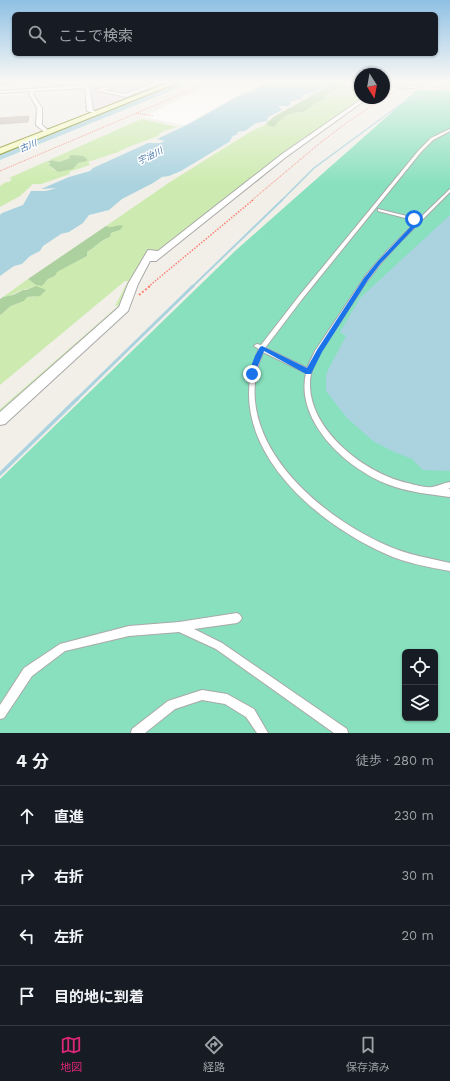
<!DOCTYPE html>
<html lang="ja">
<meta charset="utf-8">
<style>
:root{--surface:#171b24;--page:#20242c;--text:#f1f3f6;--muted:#9ea1a6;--line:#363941;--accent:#db2777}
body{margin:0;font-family:"Work Sans","Noto Sans JP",sans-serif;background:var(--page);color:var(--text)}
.controls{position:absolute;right:12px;bottom:12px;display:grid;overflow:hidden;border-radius:6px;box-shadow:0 1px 3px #0004}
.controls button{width:36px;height:36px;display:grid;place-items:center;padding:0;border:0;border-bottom:1px solid var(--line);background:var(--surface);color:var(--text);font:20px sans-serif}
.compass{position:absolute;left:354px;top:68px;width:36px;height:36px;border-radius:50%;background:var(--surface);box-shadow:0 1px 3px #0004;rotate:169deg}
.stop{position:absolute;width:12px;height:12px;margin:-9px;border:3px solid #1a73e8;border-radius:50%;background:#fff}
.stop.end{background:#1a73e8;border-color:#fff;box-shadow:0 1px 4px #0008}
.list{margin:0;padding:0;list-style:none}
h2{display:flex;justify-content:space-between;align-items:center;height:52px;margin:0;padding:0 16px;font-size:17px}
h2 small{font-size:13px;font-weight:400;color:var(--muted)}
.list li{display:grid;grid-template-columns:26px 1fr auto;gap:12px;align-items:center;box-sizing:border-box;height:60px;padding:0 16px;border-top:1px solid var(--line)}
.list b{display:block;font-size:15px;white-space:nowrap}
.list em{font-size:13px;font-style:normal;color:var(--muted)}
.icon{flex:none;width:22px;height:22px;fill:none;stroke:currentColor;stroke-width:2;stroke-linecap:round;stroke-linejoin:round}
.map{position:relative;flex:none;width:450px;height:733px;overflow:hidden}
.search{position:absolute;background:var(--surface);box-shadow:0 1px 3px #0004;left:12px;right:12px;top:12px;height:44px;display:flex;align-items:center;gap:10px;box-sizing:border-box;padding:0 14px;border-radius:6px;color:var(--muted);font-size:15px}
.sheet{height:292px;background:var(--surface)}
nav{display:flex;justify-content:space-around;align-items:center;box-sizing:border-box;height:56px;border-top:1px solid var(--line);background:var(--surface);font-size:11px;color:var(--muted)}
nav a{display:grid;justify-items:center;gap:2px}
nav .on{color:var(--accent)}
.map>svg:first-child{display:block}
.industrial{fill:#ebdbe8}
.farmland{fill:#eef0d5}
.grass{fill:#cdebb0;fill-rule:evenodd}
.forest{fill:#add19e}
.pitch{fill:#88e0be;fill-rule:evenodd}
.water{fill:#aad3df}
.pier{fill:#fff}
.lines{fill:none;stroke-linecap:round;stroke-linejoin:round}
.stream-far3{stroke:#aad3df;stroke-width:1.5}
.stream-far2{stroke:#aad3df;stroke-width:2}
.stream-far1{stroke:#aad3df;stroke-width:3}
.stream{stroke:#aad3df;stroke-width:3.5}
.river{fill:#aad3df;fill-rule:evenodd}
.building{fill:#c7bfb8;stroke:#c4b6ab}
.lane-casing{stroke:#a9a9a9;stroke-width:2}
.street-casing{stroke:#a9a9a9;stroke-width:2}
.secondary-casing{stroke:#707d05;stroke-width:2}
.highway-casing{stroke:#dc2a67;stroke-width:2}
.path-far2{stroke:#fa8072;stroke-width:1;stroke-dasharray:1 1;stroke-linecap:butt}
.path-far1{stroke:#fa8072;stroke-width:1.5;stroke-dasharray:1.5 1.5;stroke-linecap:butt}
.path{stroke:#fa8072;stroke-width:2;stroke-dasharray:2 2;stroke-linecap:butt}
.lane{fill:#fff;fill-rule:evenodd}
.street{fill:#fff;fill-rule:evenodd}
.secondary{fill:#f7fabf;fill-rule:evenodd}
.highway{fill:#e892a2;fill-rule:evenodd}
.route{fill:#1a73e8}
.labels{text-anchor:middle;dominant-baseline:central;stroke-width:3;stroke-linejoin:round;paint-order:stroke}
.far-water-label{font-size:9px;font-style:italic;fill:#4a7aab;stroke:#fff}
</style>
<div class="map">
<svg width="450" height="733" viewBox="0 0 450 733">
<rect width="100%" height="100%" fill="#f2efe9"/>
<polygon class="industrial" points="92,82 171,82 99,110 94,109 91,89"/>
<polygon class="farmland" points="37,82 38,86 13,87 10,91 0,92 0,85"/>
<g class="grass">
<path d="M351,84L360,85V98H366L342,113L153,259L151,252L124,309L0,420V409L117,307L118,305L115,306L128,281H125L0,385V315C5,312 6,309 11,306C15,304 20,303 24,301L26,297H34L36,286C31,288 27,289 22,290C15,292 12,297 3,297L28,279L36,285L42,286L48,279L55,276L56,272L87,256V252C96,247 100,240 110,237L111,233L120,230V225L110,227L106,226L170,182L250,132L269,123L267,125C275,125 276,121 283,118C296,113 310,102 324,100L325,96Z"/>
<path d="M141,119L177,127C170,130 162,129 158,136L128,147L118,152L88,162L90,165L69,172L70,174L41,184H33L20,196L0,207V186L6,182H9L12,179L9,178ZM72,155L79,157L83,161L75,164V167L58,172L53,169L47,161L52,160L59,162L70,158Z"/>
</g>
<g class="forest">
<path d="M341,82H348L344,83L345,84L342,85L346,86L329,93L325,96L324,100C313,102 314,106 306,110C303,112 300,112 297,112C288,114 278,120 274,127L266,125L269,123L265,124L275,116L311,96L308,95L315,94L330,85Z"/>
<polygon points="72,155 83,156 87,159 87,161 78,163 73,169 58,172 49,165 50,163 47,162 52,160 59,162 70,158 69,156"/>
<path d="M120,225L123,226L120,230L111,233L110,237C100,240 96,247 87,252V256L57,272L55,276L48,279L42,286L36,285L28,279L106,226L110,227Z"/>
<path d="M36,286L46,290L40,296L27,297L24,301C20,303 15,304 11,306C6,309 5,312 0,315V299L3,297L13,295L23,290H26Z"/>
</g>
<path class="pitch" d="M417,90L450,91V733H0V479L235,251ZM405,652H435V718H405Z"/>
<g class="water">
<path d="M270,82H339C330,85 323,88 315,92C311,94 306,93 302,96L303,98L290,102L291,104L288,106H278L282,110L268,117L267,121L256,123L245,131L237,132L238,134L233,136L229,142L181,171L169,176L162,177L153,183L122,199L109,210L89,215L83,223L69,232L61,234L43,246L40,251L30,256L22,264L14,266L0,276V215L2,213L23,205L31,191C41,191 47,192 56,188L41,189L69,177L90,171L93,168L148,143H160L165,141L157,139L189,124L235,98Z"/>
<polygon points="450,215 450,471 423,470 412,459 392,451 373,441 347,418 326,391 326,375 329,368 346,336 340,332 360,298"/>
</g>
<polygon class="pier" points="220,82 253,82 262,84 234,97 187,124 183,125 144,117 185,96"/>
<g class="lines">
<g class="stream-far3">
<polyline points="357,82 360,83"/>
<polyline points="281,201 314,168 401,104 416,98 436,95 436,93"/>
</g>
<polyline class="stream-far2" points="192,287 282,200"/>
<polyline class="stream-far1" points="77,399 193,286"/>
<polyline class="stream" points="0,474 78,398"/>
<polygon class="river" points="182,82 193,82 0,160 0,153"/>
</g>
<polygon class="building" points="29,116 28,122 0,124 0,118"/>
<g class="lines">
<g class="lane-casing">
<g id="lane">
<path d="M450,129V131L433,140L421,152L303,298L265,348L307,368L315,351L366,275L387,251L417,221L378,211V209L419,219L450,189V192L398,244L382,262L365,284L320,353C315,362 310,372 310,382C308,430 366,474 408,483C415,485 425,488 432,487C438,486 444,483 450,482V488L448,489H450V497C429,494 407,492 387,484C346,468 295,421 306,373L263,352C226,437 318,516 388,546C408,555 429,558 450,563V571C428,567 406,563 386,554C311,521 218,439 259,349L254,346L255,345L257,344L261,345L299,296L419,150L431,138Z"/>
<polygon points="237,613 240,615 242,618 240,621 237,623 194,629 222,643 347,729 348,733 334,733 216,649 179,632 129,636 65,651 32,676 4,718 0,719 0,705 24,668 60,644 129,626 179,622"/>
<polygon points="202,690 227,694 254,709 268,733 257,733 246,717 225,704 202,700 175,709 145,733 131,733 132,729 168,701"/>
</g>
</g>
<g class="street-casing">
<g id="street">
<polygon points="23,82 2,85 0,84 0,83"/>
<polygon points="85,82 89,82 93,110 97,112 97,114 87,111 85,88 36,91 33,94 42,108 42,125 50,132 47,134 36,125 37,108 29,94 31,91 0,93 0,91 85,85"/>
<polygon points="126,82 134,82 104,90 126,94 154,83 154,82 158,82 159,84 126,97 95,90"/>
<polygon points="421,82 426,82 421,87 399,89 397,88 418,85"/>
<polygon points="349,83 360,84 360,86 351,85 346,87 344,86"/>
<rect x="445" y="87" width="5" height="2"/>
<polygon points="363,98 368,98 286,157 156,261 150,261 138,284 128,311 5,424 0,425 0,412 119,307 128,284 148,250 158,251 282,154"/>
</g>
</g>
<g class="secondary-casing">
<polygon id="secondary" points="170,82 179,82 0,154 0,148"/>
</g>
<g class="highway-casing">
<polygon id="highway" points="0,82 8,82 7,84 0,84"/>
</g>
<g class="path-far2">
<polyline points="429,87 440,88"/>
<polyline points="136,113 153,116"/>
<polyline points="0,171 210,82"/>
<polyline points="251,201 320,143 349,121 395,91"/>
</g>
<polyline class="path-far1" points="148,287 253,200"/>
<polyline class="path" points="139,295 150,286"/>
<use href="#lane" class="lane"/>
<use href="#street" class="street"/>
<use href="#secondary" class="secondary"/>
<use href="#highway" class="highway"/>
</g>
<linearGradient id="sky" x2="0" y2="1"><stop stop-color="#8fc0e4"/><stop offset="0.44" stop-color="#f9f8f5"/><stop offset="1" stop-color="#f9f8f5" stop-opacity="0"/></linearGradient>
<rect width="450" height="185" fill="url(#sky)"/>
<polygon class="route" points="414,217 422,220 381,263 368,280 322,352 311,374 306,374 264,351 254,375 249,375 248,374 255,356 260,347 262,346 307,368 317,350 364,278 378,261 416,221 412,220"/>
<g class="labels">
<g class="far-water-label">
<text transform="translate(28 146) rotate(-22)">古川</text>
<text transform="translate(150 156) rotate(-26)">宇治川</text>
</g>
</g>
</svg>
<div class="controls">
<button><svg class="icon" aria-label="locate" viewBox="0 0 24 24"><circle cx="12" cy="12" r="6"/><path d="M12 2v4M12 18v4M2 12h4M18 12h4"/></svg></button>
<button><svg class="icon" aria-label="layers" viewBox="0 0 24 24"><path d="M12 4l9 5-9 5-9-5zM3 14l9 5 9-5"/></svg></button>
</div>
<svg class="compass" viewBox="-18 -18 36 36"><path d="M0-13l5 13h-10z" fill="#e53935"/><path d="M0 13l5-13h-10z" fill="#9ea1a6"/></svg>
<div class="stop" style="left:414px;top:219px"></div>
<div class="stop end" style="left:252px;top:374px"></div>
<div class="search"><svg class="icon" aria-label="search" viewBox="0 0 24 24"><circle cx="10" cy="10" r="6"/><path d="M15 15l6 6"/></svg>ここで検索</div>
</div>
<section class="sheet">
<h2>4 分<small>徒歩 · 280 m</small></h2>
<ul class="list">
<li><svg class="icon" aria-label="ahead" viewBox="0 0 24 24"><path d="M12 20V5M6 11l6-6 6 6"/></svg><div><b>直進</b></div><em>230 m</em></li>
<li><svg class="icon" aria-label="right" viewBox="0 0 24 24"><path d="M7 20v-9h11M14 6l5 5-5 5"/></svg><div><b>右折</b></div><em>30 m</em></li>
<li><svg class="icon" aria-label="left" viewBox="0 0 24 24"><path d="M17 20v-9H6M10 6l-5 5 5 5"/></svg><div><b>左折</b></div><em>20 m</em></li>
<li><svg class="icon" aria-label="arrive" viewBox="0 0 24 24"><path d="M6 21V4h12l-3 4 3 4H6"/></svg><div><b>目的地に到着</b></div></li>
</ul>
</section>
<nav>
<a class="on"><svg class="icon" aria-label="map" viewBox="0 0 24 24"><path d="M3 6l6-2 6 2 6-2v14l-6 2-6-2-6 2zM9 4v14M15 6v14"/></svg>地図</a>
<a><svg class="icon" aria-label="directions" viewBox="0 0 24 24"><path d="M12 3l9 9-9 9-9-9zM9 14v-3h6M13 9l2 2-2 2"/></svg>経路</a>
<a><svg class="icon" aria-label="saved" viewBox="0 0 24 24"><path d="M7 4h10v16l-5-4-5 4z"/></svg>保存済み</a>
</nav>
